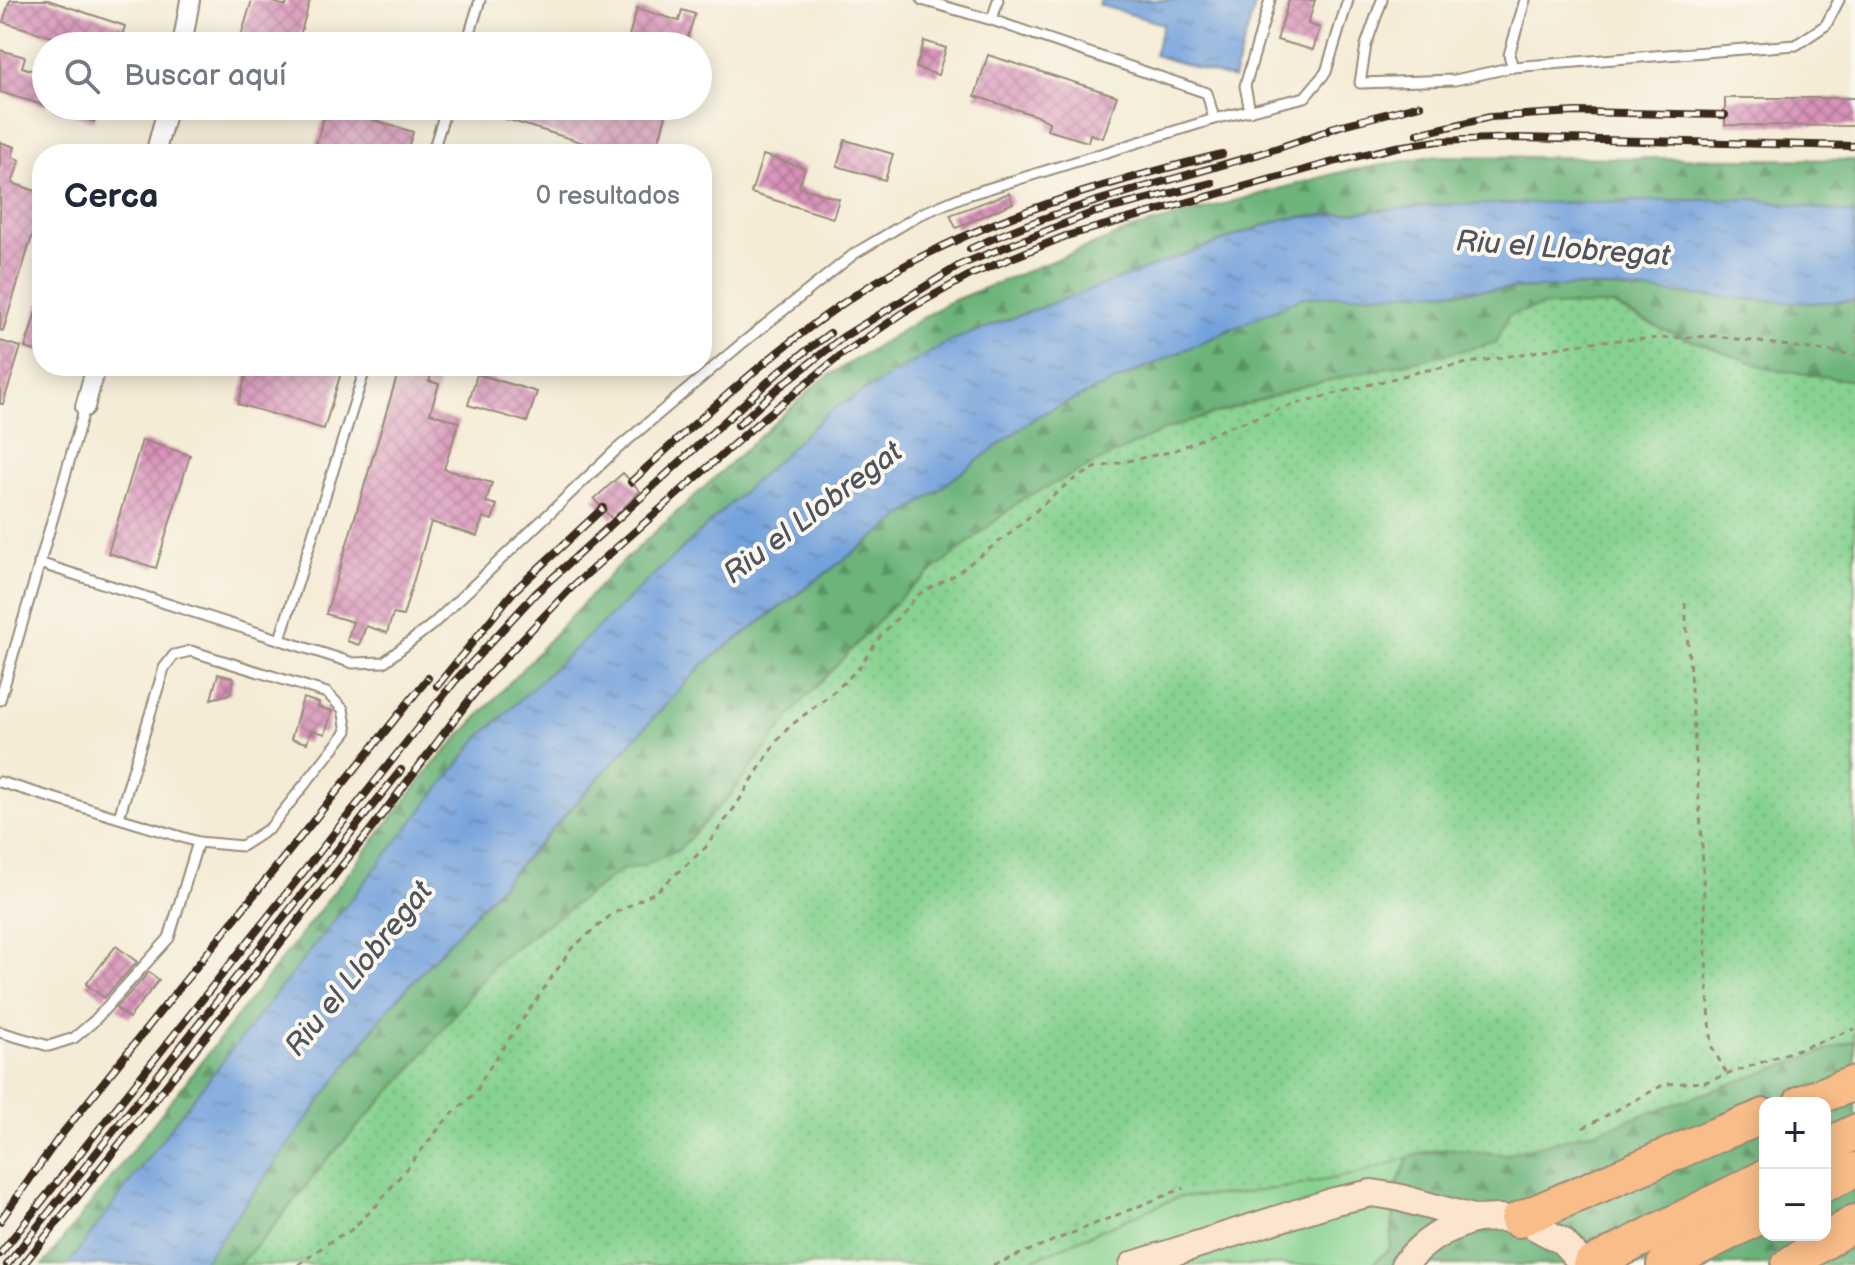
<!DOCTYPE html>
<html lang="es">
<meta charset="utf-8">
<style>
:root{--surface:#fff;--page:#f2f2f3;--text:#1f2937;--muted:#747a83;--line:#e0e1e3}
body{margin:0;font-family:"Balsamiq Sans",sans-serif;background:var(--page);color:var(--text)}
.controls{position:absolute;right:24px;bottom:24px;display:grid;overflow:hidden;border-radius:16px;box-shadow:0 4px 20px #0003}
.controls button{width:72px;height:72px;display:grid;place-items:center;padding:0;border:0;border-bottom:2px solid var(--line);background:var(--surface);color:var(--text);font:40px sans-serif}
.list{margin:0;padding:0;list-style:none}
h2{display:flex;justify-content:space-between;align-items:center;height:104px;margin:0;padding:0 32px;font-size:34px}
h2 small{font-size:26px;font-weight:400;color:var(--muted)}
.icon{flex:none;width:44px;height:44px;fill:none;stroke:currentColor;stroke-width:2;stroke-linecap:round;stroke-linejoin:round}
.map{position:relative;flex:none;width:1855px;height:1265px;overflow:hidden}
.search{position:absolute;background:var(--surface);box-shadow:0 4px 20px #0003;left:32px;top:32px;width:680px;height:88px;display:flex;align-items:center;gap:20px;box-sizing:border-box;padding:0 28px;border-radius:44px;color:var(--muted);font-size:30px}
.panel{position:absolute;background:var(--surface);box-shadow:0 4px 20px #0003;left:32px;top:144px;width:680px;height:232px;border-radius:32px}
.map>svg:first-child{display:block}
.green{fill:#86d290;stroke:#607e57;stroke-width:2}
.forest{fill:url(#forest-firs);stroke:#546f4c;stroke-width:2;fill-rule:evenodd}
.garden{fill:url(#garden-dots);stroke:#607e57;stroke-width:2}
.water{fill:url(#water-ripples);stroke:#57667d;stroke-width:2}
.building{fill:url(#building-cross-hatch)}
.lines{fill:none;stroke-linecap:round;stroke-linejoin:round}
.service-casing{stroke:#988b7a;stroke-width:13}
.minor-casing{stroke:#988b7a;stroke-width:22}
.secondary-casing{stroke:#988b7a;stroke-width:30}
.motorway-casing{stroke:#988b7a;stroke-width:38}
.path{stroke:#988b7a;stroke-width:3;stroke-dasharray:6 6;stroke-linecap:butt}
.service{stroke:#fff;stroke-width:9}
.minor{stroke:#fff;stroke-width:18}
.secondary{stroke:#fce5cf;stroke-width:26}
.motorway{stroke:#f8bd88;stroke-width:34}
.rail-casing{stroke:#3b2a1e;stroke-width:8}
.rail{stroke:#fbf7ec;stroke-width:5;stroke-dasharray:15;stroke-linecap:butt}
.labels{text-anchor:middle;dominant-baseline:central;stroke-width:8;stroke-linejoin:round;paint-order:stroke}
.water-label{font-size:30px;font-style:italic;fill:#4f5460;stroke:#fbf7ec}
</style>
<div class="map">
<svg width="1855" height="1265" viewBox="0 0 1855 1265">
<defs>
<pattern id="forest-firs" width="22" height="20" patternUnits="userSpaceOnUse" patternTransform="scale(2)"><rect width="22" height="20" fill="#6cb47a"/><path d="M5 1l3.5 6h-7zM16 11l3.5 6h-7z" fill="#5a9363"/></pattern>
<pattern id="garden-dots" width="8" height="8" patternUnits="userSpaceOnUse" patternTransform="scale(2)"><rect width="8" height="8" fill="#86d290"/><path d="M2 2h.1M6 6h.1" fill="none" stroke="#75b47c" stroke-width="1.8" stroke-linecap="round"/></pattern>
<pattern id="water-ripples" width="26" height="14" patternUnits="userSpaceOnUse" patternTransform="scale(2)"><rect width="26" height="14" fill="#73a2dc"/><path d="M2 4q2-2 4 0t4 0M15 11q2-2 4 0t4 0" fill="none" stroke="#6084b2"/></pattern>
<pattern id="building-cross-hatch" width="8" height="8" patternUnits="userSpaceOnUse" patternTransform="scale(2)"><rect width="8" height="8" fill="#d892b9"/><path d="M0 0l8 8M0 8l8-8" fill="none" stroke="#b07796"/></pattern>
</defs>
<rect width="100%" height="100%" fill="#fbf7ec"/>
<filter id="ink" filterUnits="userSpaceOnUse"><feTurbulence type="fractalNoise" baseFrequency=".0125" numOctaves="2"/><feDisplacementMap in="SourceGraphic" scale="16" xChannelSelector="R" yChannelSelector="G"/><feConvolveMatrix kernelMatrix="1 2 1 2 8 2 1 2 1" color-interpolation-filters="sRGB"/></filter>
<filter id="wash" filterUnits="userSpaceOnUse"><feTurbulence type="fractalNoise" baseFrequency=".006" numOctaves="4" result="noise"/><feDisplacementMap in="SourceGraphic" scale="32" xChannelSelector="R" yChannelSelector="G"/><feGaussianBlur stdDeviation="1.8" result="paint"/><feColorMatrix in="noise" values="0 0 0 0 0 0 0 0 0 0 0 0 0 0 0 0 0 1.4 0 .05"/><feComposite in="paint" operator="in"/></filter>
<g filter="url(#wash)">
<rect width="100%" height="100%" fill="#f5ecd7"/>
<polygon class="green" points="1409,1156 1397,1185 1390,1248 1372,1265 1020,1265 1178,1197 1236,1194 1295,1186 1361,1173"/>
<g class="forest">
<polygon points="1433,156 1855,160 1855,214 1753,199 1441,205 1282,219 950,341 68,1265 43,1265 432,766 617,567 820,381 947,303 1132,229 1337,173"/>
<polygon points="1582,286 1803,303 1855,301 1855,381 1770,369 1661,329 1612,305 1543,306 1509,315 1496,343 1305,386 1166,429 815,690 798,706 732,793 679,850 642,866 622,870 497,961 412,1068 327,1160 246,1259 238,1265 201,1265 386,1011 702,665 1039,415 1303,297"/>
<path d="M1855,1040V1265H1372L1390,1248L1397,1185L1409,1156L1449,1149L1507,1154L1603,1129ZM1765,1103H1825V1235H1765Z"/>
</g>
<polygon class="garden" points="1612,305 1661,329 1769,369 1855,381 1855,1040 1603,1129 1507,1154 1449,1149 1428,1151 1361,1173 1295,1186 1236,1194 1178,1197 1020,1265 238,1265 267,1235 327,1160 412,1068 497,961 622,870 642,866 679,850 732,793 798,706 903,595 1024,498 1166,429 1305,386 1496,343 1509,315 1543,306"/>
<g class="water">
<polygon points="1101,0 1245,0 1256,3 1233,79 1154,55 1163,24 1099,5"/>
<polygon points="1753,199 1855,214 1855,301 1803,303 1582,286 1303,297 1039,415 702,665 386,1011 201,1265 68,1265 180,1115 479,738 830,411 950,341 1282,219 1441,205"/>
</g>
<g id="blocks">
<g class="building">
<polygon points="10,0 48,0 125,26 119,46 83,46 3,22"/>
<polygon points="252,0 265,0 286,6 288,0 310,0 297,46 272,46 241,36"/>
<polygon points="1289,0 1315,0 1308,24 1320,28 1313,50 1277,40"/>
<polygon points="637,8 679,21 682,10 695,14 685,46 626,46"/>
<polygon points="924,41 946,48 938,75 916,68"/>
<polygon points="0,50 25,57 22,67 46,75 46,106 0,92"/>
<polygon points="988,55 1117,96 1103,138 1090,134 1088,142 1047,130 1049,122 1040,117 975,96"/>
<polygon points="1725,98 1855,98 1855,126 1725,125"/>
<polygon points="54,106 99,106 94,122 54,109"/>
<polygon points="327,106 349,106 347,112 413,132 406,154 313,154"/>
<polygon points="474,106 647,106 667,112 655,154 620,154 473,109"/>
<polygon points="845,140 893,154 885,180 837,166"/>
<polygon points="0,142 15,147 12,157 20,160 12,183 42,193 42,204 3,331 0,330"/>
<polygon points="763,155 805,168 799,187 839,199 833,218 751,193"/>
<polygon points="1009,193 1013,203 956,228 950,215"/>
<polygon points="39,302 42,303 42,353 25,348"/>
<polygon points="0,341 21,347 3,404 0,404"/>
<polygon points="249,366 343,366 324,429 238,404"/>
<polygon points="400,366 434,366 429,381 439,384 430,413 459,422 444,469 492,483 486,502 497,505 492,520 483,517 477,536 431,522 403,616 393,614 387,633 366,626 359,645 347,641 353,622 326,614"/>
<polygon points="477,374 537,392 527,422 468,405"/>
<polygon points="142,440 190,455 156,568 108,553"/>
<polygon points="623,473 640,491 612,519 594,499"/>
<polygon points="218,674 234,678 230,694 211,699"/>
<polygon points="303,698 319,703 318,707 332,711 325,734 311,730 307,743 291,739"/>
<polygon points="116,946 137,962 104,998 86,984"/>
<polygon points="149,972 159,980 129,1018 116,1008"/>
</g>
</g>
</g>
<g filter="url(#ink)">
<use href="#blocks" fill-opacity="0" stroke="#988b7a" stroke-width="2"/>
<g class="lines">
<g class="service-casing">
<g id="service">
<polyline points="922,0 992,20 1207,93 1214,119"/>
<polyline points="1382,0 1366,45 1360,83 1455,80 1513,67 1796,45 1826,25 1839,0"/>
<polyline points="992,20 998,0"/>
<polyline points="466,46 480,0"/>
<polyline points="1513,67 1509,55 1525,0"/>
<polyline points="1250,111 1245,86 1270,0"/>
<polyline points="432,154 447,106"/>
<polyline points="39,563 353,663 384,662 433,624 616,450 740,345 854,254 921,214 964,196 1214,119 1305,97 1326,72 1348,0"/>
<polyline points="280,639 366,366"/>
<polyline points="0,700 85,407"/>
<polyline points="0,782 198,842"/>
<polyline points="0,1032 49,1046 74,1038 94,1021 169,938 198,842 242,846 270,828 347,731 343,709 327,693 191,651 174,655 164,668 119,817"/>
</g>
</g>
<g class="minor-casing">
<g id="minor">
<polyline points="182,46 190,0"/>
<polyline points="155,154 168,106"/>
<polyline points="85,407 96,366"/>
</g>
</g>
<g class="secondary-casing">
<g id="secondary">
<polyline points="1133,1265 1335,1201 1372,1193 1397,1197 1476,1219 1501,1218 1526,1222 1562,1241 1584,1265"/>
<path d="M1404,1265C1424,1240 1446,1228 1476,1219"/>
</g>
</g>
<g class="motorway-casing">
<g id="motorway">
<polyline points="1801,1103 1855,1083"/>
<polyline points="1825,1147 1855,1132"/>
<polyline points="1825,1184 1855,1170"/>
<polyline points="1518,1220 1714,1136 1765,1116"/>
<polyline points="1590,1265 1765,1177"/>
<polyline points="1664,1265 1765,1214"/>
<polyline points="1789,1265 1855,1222"/>
</g>
</g>
<g class="path">
<polyline points="1685,603 1702,843 1707,982 1712,1047 1727,1074"/>
<polyline points="1583,1128 1665,1084 1706,1082 1855,1029"/>
<polyline points="298,1265 335,1238 350,1231 376,1206 444,1122 476,1092 485,1074 572,948 611,915 657,891 705,848 735,807 776,742 789,727 836,690 858,669 880,637 919,594 953,576 1008,535 1068,483 1095,468 1174,451 1226,428 1295,404 1422,371 1598,341 1715,336 1855,355"/>
<polyline points="993,1265 1184,1188"/>
</g>
<use href="#service" class="service"/>
<use href="#minor" class="minor"/>
<use href="#secondary" class="secondary"/>
<use href="#motorway" class="motorway"/>
<g class="rail-casing">
<g id="rail">
<polyline points="1331,128 1420,105"/>
<polyline points="1418,134 1490,117 1576,112 1725,115"/>
<path d="M970,249C1089,192 1220,174 1342,125"/>
<polyline points="738,425 777,389 843,337 962,264 1092,213 1212,183"/>
<path d="M631,482C710,410 789,334 881,279C986,217 1104,183 1222,154"/>
<polyline points="437,686 514,591 603,508"/>
<polyline points="0,1221 58,1139 428,678"/>
<polyline points="0,1254 455,681 536,593 781,370 830,333"/>
<polyline points="7,1265 401,770"/>
<polyline points="23,1265 372,828 486,678 527,634 572,587 759,422 841,355 909,309 972,274 1066,236 1337,161 1396,147 1438,141 1519,138 1855,146"/>
</g>
</g>
<use href="#rail" class="rail"/>
</g>
</g>
<g class="labels">
<g class="water-label">
<text transform="translate(1563 249) rotate(4)">Riu el Llobregat</text>
<text transform="translate(813 513) rotate(-37)">Riu el Llobregat</text>
<text transform="translate(359 969) rotate(-51)">Riu el Llobregat</text>
</g>
</g>
</svg>
<div class="controls">
<button>+</button>
<button>−</button>
</div>
<div class="search"><svg class="icon" aria-label="search" viewBox="0 0 24 24"><circle cx="10" cy="10" r="6"/><path d="M15 15l6 6"/></svg>Buscar aquí</div>
<section class="panel">
<h2>Cerca<small>0 resultados</small></h2>
<ul class="list">
</ul>
</section>
</div>
